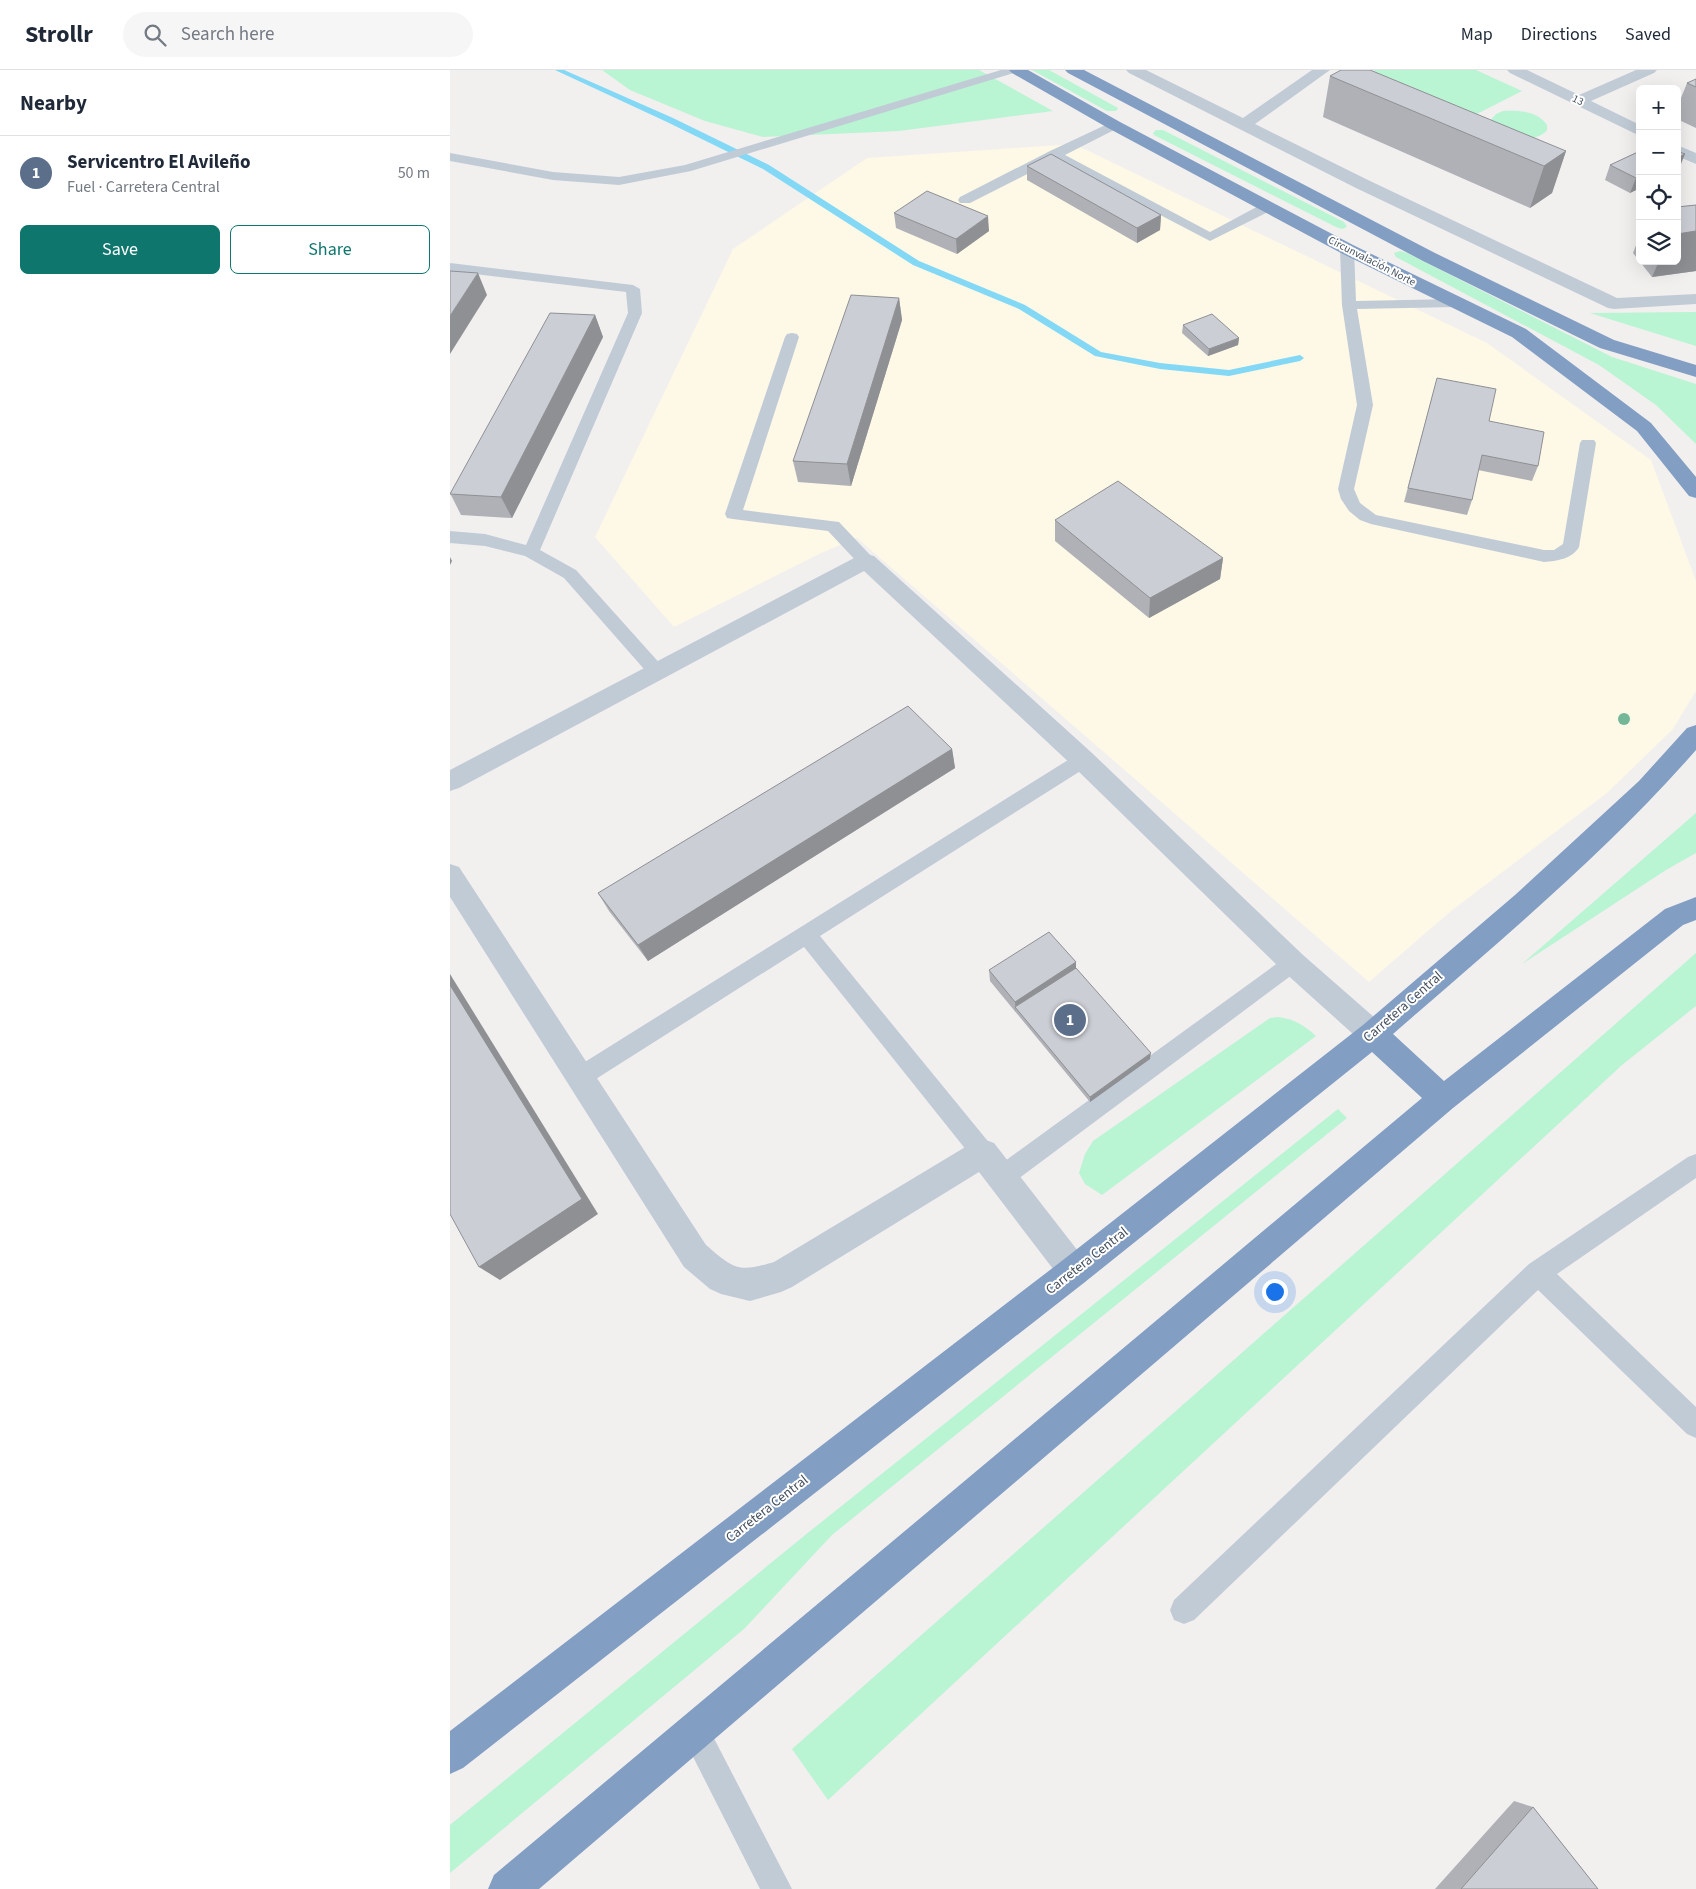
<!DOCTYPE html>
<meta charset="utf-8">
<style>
:root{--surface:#fff;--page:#f6f6f7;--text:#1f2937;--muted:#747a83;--line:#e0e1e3;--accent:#0f766e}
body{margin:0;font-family:"Source Sans 3",sans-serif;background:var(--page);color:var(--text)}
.controls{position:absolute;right:15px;top:15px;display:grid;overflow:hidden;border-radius:8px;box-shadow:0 5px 20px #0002}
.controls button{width:45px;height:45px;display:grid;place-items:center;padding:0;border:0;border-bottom:1px solid var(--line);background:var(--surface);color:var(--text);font:25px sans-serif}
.you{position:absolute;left:824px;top:1221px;width:18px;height:18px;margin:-12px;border:4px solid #fff;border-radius:50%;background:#1a73e8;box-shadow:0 0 0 8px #1a73e833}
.badge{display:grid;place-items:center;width:32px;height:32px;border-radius:50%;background:var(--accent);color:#fff;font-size:16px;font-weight:700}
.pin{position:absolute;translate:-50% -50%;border:2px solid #fff;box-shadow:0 1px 5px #0006}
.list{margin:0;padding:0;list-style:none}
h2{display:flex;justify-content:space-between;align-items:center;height:65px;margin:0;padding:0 20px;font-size:21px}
h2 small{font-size:16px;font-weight:400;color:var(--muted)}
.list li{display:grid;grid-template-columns:32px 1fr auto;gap:15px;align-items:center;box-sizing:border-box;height:75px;padding:0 20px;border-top:1px solid var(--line)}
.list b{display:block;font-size:19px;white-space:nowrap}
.list p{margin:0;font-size:16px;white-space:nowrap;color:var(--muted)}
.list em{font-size:16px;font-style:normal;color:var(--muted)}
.actions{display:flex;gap:10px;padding:15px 20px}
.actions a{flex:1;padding:11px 0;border:1px solid var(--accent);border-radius:8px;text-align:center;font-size:18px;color:var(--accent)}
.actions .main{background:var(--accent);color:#fff}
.icon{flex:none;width:28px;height:28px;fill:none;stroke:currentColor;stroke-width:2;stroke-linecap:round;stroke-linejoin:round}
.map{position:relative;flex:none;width:1246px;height:1819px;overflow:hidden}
header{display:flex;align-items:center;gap:30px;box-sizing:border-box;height:70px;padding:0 25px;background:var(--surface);border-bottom:1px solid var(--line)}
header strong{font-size:24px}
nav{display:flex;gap:28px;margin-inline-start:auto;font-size:18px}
.search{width:350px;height:45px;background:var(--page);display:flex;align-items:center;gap:12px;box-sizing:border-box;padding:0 18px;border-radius:28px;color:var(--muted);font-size:19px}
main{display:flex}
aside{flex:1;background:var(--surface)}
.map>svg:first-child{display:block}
.commercial{fill:#fef8e7}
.green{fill:#b9f4d3}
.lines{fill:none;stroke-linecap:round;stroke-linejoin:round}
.stream{fill:#82d8f5;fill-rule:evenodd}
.lane{fill:#c1cbd6;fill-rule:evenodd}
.street{fill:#c1cbd6;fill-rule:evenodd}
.highway{fill:#829ec3;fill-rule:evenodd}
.tree{fill:#74b698}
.wall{fill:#afb1b6}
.shaded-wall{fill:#8e9094}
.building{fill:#cbced4;stroke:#8e9094}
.labels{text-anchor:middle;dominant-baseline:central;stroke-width:4;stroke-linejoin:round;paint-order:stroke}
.far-street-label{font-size:11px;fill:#45515f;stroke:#fff}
.street-label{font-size:14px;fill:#45515f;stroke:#fff}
</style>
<header>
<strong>Strollr</strong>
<div class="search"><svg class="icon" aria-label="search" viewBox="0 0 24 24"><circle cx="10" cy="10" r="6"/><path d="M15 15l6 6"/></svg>Search here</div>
<nav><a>Map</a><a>Directions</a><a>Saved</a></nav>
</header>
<main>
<aside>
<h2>Nearby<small></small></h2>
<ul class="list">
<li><span class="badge" style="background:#5c6f8a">1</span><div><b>Servicentro El Avileño</b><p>Fuel · Carretera Central</p></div><em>50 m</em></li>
</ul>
<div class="actions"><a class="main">Save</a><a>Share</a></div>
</aside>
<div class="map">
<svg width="1246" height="1819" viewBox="0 0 1246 1819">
<rect width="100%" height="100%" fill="#f2efef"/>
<polygon class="commercial" points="624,74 1037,273 1201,390 1246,511 1246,621 1223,659 1157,723 1001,841 919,912 407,468 369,484 224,557 145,467 283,179 417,88"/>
<g class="green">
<polygon points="152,0 529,0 603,41 449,61 313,67 255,51 180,20"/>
<polygon points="582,0 599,0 668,38 666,41 657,41"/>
<polygon points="925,0 1026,0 1072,21 1009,53 912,6"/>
<path d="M1053,41C1069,40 1088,41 1097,55V60C1082,78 1056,59 1039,52L1046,44Z"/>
<polygon points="706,60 713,60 894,152 897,157 892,159 886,157 704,65 703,63"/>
<polygon points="950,181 957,183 1162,287 1246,314 1246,374 1206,335 1149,295 946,187 944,183"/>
<polygon points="1246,242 1246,276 1140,243"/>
<polygon points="1246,743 1246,783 1216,800 1072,894"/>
<polygon points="1246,883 1246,936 1172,995 378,1730 342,1679"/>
<path d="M828,947C844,949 854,955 866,966L652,1125L635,1114L629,1103L635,1084L643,1071L820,948Z"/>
<polygon points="888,1039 897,1048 382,1465 294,1559 0,1803 0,1755 354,1466"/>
</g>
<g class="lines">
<polygon class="stream" points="105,0 114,0 223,48 319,95 469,191 575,235 651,282 710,293 779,300 850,285 854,288 850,291 779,306 710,299 645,286 569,239 463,195 313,99 217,52"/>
<g class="lane">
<polygon points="551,0 569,0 567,2 241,101 169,115 103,110 0,91 0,83 103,102 169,107 235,95"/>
<polygon points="664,51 670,55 668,58 615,85 760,162 814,133 819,132 826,136 824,139 760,171 605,90 520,133 510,133 508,130 510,127 600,81"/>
<path d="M897,175L904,179L906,231L1006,229L1011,230L1013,233L1011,236L1006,237L907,239L923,335L904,419L910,433L926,445L1094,480H1104L1113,474L1130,373L1132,370H1144L1146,373L1129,477C1122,489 1107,491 1094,492L921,454L910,450L899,441L891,429L888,419L907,335L892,235L890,179Z"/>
<polygon points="0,193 183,215 190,219 192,243 90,480 126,500 213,597 216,602 213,607 207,609 201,607 114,508 75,486 35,476 0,473 0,461 35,464 76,475 178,243 176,222 0,201"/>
<polygon points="342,263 347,264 349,267 293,440 389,452 422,487 424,491 422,495 416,497 410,495 378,461 283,449 277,448 275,444 335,267 337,264"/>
<polygon points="633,683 640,685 642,690 640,695 370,866 541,1075 545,1083 541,1091 533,1094 525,1091 354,877 138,1014 130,1017 122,1014 119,1007 122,1000 626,685"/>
<polygon points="843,884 850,887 854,893 850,899 560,1115 552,1118 544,1115 540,1107 544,1099 836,887"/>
<polygon points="1246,1084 1246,1108 1107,1204 1246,1337 1246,1368 1237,1364 1088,1220 744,1550 734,1554 724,1550 720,1540 724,1530 1079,1194 1238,1087"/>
<polygon points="245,1646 255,1651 342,1819 310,1819 230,1661 235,1651"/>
</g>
<g class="street">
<polygon points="676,0 696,0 793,48 862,0 880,0 805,54 918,110 1167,228 1246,224 1246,234 1164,239 1158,238 906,118 679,3"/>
<polygon points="1057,0 1077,0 1129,25 1186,0 1207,0 1204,3 1141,31 1190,55 1190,66 1060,3"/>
<polygon points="1227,75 1246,83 1246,94 1227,86"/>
<polygon points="416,484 424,486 642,683 853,885 933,955 937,964 933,973 923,977 913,973 833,901 624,697 414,501 9,718 0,721 0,700 408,486"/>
<path d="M0,794L9,797L256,1175C284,1199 288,1203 324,1192L522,1073L533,1069L544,1073L635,1190L640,1201L635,1212L624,1217L613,1212L529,1102L342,1217L331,1222L300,1231L271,1224L260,1219L234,1197L0,827Z"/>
</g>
<g class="highway">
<polygon points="559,0 578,0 670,52 903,175 1076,259 1201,353 1246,407 1246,428 1239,426 1187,361 1062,267 891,183 658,58 562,3"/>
<polygon points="615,0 634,0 985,183 1164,270 1246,295 1246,307 1150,278 973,191 618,3"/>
<path d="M1246,655V680C1155,784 1047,873 943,964L994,1011L1215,839L1246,827V850L1233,855L1003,1038L89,1819H38L44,1805L972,1028L922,982L635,1212L13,1698L0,1704V1661L613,1190L913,955L1065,825L1189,711L1237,658Z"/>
</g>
</g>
<circle class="tree" cx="1174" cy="649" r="6"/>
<g class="wall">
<polygon points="880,6 1116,81 1102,123 1080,138 873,47"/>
<polygon points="1246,9 1246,58 1227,49 1227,38 1237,13"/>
<polygon points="1190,81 1190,118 1180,123 1155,110 1160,95"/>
<polygon points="577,96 711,145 710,160 687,173 577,110"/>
<polygon points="1246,135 1246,201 1202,207 1183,183 1190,165 1190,191 1227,191 1227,137"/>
<polygon points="444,143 539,161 507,184 446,158"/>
<polygon points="449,228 452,250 401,416 348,412 343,391"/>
<polygon points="145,245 153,267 62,448 11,445 0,423"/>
<polygon points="733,255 789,268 788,275 758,286 732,263"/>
<polygon points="983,323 1039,351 1088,396 1082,411 1028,400 1022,430 1017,445 954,432"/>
<polygon points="605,450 773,488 770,509 699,548 605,471"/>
<polygon points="502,679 505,698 198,891 159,841 148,823"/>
<polygon points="626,892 626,898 700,989 640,1032 540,911 539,900"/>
<polygon points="1064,1731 1083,1737 1148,1819 985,1819"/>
</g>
<g class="shaded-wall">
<polygon points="1116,81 1102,123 1080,138 1094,96"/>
<polygon points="1235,84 1229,99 1227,100 1227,88"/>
<polygon points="1190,106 1190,118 1180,123 1186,108"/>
<polygon points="711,145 710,160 687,173 687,158"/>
<polygon points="538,146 539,161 507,184 506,169"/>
<polygon points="1246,161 1246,201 1202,207 1209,191 1227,191 1227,164"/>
<polygon points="28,203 37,225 0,284 0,246"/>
<polygon points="449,228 452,250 401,416 397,394"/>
<polygon points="145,245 153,267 62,448 51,427"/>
<polygon points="789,268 788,275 758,286 759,279"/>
<polygon points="0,487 2,491 0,495"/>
<polygon points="773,488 770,509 699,548 700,528"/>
<polygon points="502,679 505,698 198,891 188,875"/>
<polygon points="626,892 626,904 565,937 566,942 565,932"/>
<polygon points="0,904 148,1144 50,1210 29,1197 0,915"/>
<polygon points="701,983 700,989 640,1032 640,1027"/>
</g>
<g class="building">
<polygon points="891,0 920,0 1116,81 1094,96 880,6"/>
<polygon points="1246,9 1246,17 1237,13"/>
<polygon points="1190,81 1190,106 1186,108 1160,95"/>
<polygon points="1227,81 1235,84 1227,88"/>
<polygon points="601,84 711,145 687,158 577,96"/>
<polygon points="477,121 538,146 506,169 444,143"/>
<polygon points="1246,135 1246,161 1227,164 1227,137"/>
<polygon points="0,201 28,203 0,246"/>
<polygon points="401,225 449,228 397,394 343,391"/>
<polygon points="100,243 145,245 51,427 0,424"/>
<polygon points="762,244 789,268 759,279 733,255"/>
<polygon points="987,308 1046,319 1039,351 1094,362 1088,396 1032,385 1022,430 958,418"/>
<polygon points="668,411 773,488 700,528 605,450"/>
<polygon points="458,636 502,679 188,875 148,823"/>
<polygon points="599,862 626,892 565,932 539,900"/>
<polygon points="626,898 701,983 640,1027 565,937"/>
<polygon points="0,915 132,1129 29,1197 0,1144"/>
<polygon points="1083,1737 1148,1819 1011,1819"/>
</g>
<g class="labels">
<g class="far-street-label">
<text transform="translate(1128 30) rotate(26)">13</text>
<text transform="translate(922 191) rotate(27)">Circunvalación Norte</text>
</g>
<g class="street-label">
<text transform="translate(953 937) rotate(-41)">Carretera Central</text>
<text transform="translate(637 1191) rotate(-38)">Carretera Central</text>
<text transform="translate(317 1439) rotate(-38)">Carretera Central</text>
</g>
</g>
</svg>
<div class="controls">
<button>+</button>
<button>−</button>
<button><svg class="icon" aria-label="locate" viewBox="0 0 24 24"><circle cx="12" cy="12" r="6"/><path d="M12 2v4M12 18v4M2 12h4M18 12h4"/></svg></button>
<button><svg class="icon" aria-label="layers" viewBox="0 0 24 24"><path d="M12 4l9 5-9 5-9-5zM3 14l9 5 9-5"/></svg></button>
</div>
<div class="you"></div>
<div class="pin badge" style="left:620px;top:950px;background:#5c6f8a">1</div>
</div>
</main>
